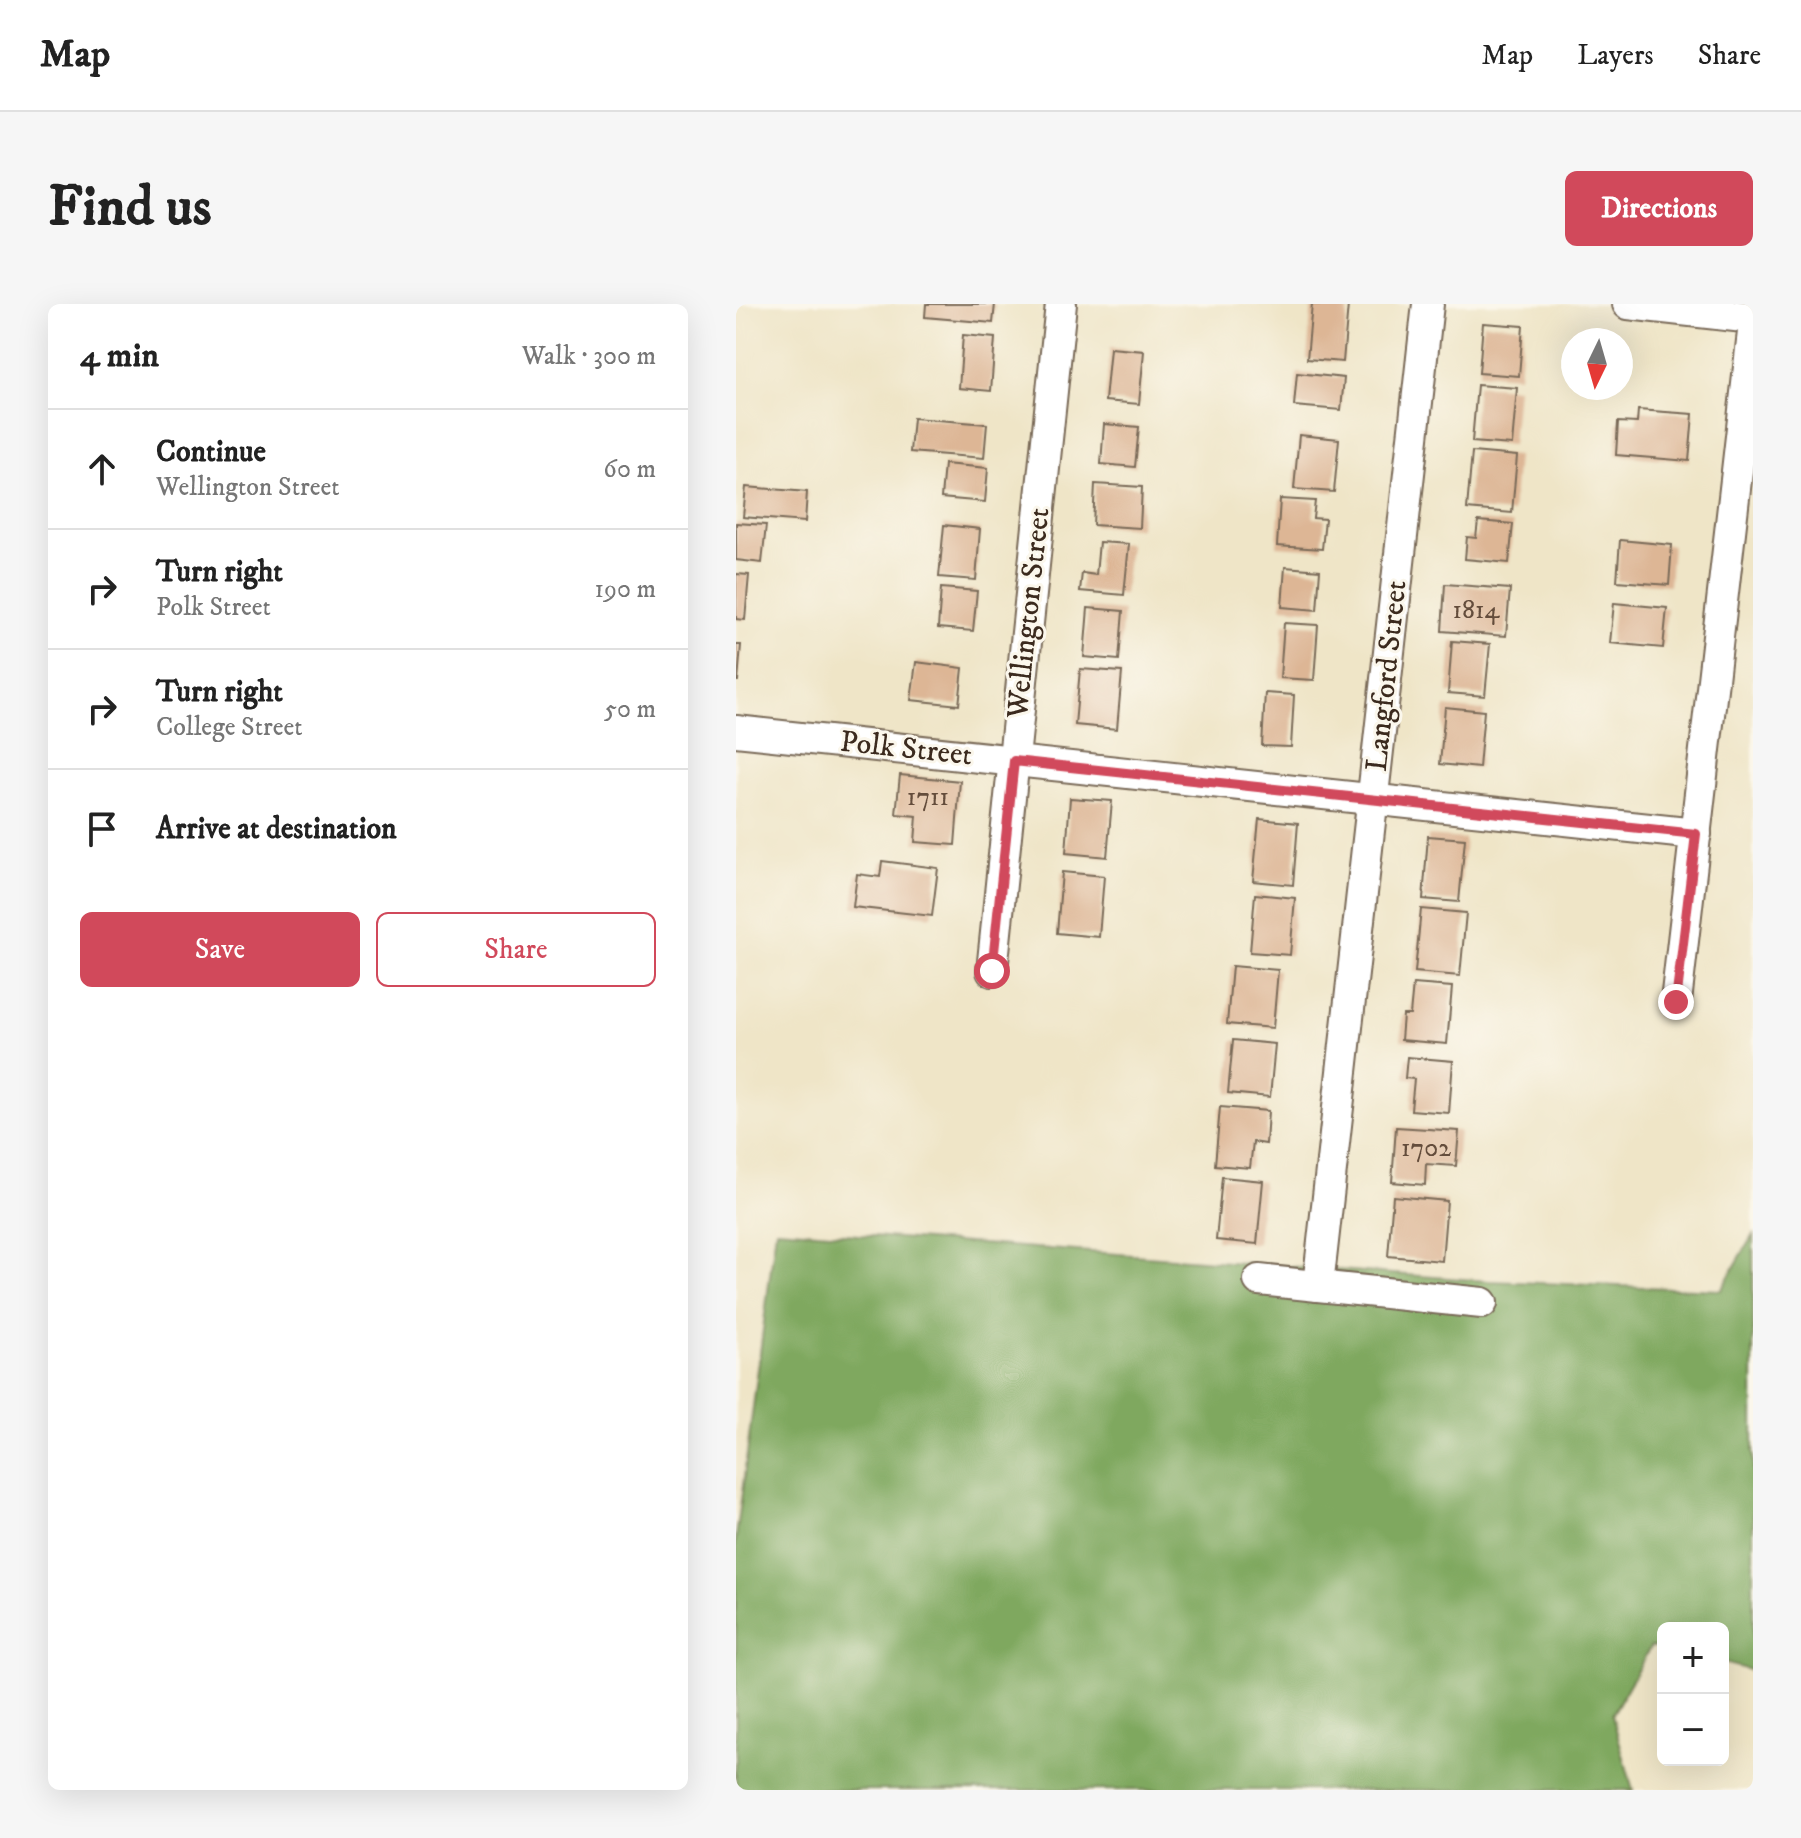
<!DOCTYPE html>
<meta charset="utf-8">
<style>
:root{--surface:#fff;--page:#f6f6f6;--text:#222;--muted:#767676;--line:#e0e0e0;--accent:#d1495b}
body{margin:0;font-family:"IM FELL DW Pica",serif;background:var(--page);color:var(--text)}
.controls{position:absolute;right:24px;bottom:24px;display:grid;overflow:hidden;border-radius:12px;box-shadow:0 8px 32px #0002}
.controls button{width:72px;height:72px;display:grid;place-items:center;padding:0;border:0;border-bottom:2px solid var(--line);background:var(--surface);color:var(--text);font:40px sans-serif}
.compass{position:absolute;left:825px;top:24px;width:72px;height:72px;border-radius:50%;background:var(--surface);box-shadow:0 8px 32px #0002;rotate:185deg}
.stop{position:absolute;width:24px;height:24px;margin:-18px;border:6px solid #d1495b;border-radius:50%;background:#fff}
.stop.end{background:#d1495b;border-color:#fff;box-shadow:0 2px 8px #0008}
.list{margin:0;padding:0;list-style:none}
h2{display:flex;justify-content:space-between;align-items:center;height:104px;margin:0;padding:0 32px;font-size:34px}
h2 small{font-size:26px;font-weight:400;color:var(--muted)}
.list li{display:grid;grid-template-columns:52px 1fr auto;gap:24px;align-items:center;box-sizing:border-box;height:120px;padding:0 32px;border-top:2px solid var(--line)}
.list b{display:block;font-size:30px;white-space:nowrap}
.list p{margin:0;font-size:26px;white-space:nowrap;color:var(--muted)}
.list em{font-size:26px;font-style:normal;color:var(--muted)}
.actions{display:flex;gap:16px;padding:24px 32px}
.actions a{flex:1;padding:18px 0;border:2px solid var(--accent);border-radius:12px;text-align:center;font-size:28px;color:var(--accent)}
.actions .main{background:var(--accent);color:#fff}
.icon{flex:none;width:44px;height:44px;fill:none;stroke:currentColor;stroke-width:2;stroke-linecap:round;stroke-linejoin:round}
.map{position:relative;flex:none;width:1017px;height:1486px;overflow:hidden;border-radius:12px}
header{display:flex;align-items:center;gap:48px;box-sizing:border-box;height:112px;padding:0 40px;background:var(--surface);border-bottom:2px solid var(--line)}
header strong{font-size:38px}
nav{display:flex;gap:44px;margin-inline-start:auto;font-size:28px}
.intro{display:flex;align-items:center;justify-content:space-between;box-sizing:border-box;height:192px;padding:0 48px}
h1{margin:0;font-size:56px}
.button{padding:20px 36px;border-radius:12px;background:var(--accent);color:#fff;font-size:28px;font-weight:700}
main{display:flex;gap:48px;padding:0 48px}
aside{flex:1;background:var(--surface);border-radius:12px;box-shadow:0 8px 32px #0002}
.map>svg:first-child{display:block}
.forest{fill:#7fa85f;stroke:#5d693e;stroke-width:2}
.building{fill:#ddb695}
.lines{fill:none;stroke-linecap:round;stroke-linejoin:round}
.minor-casing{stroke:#7a6b59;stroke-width:34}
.minor{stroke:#fff;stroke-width:30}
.route{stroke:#d1495b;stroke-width:10}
.labels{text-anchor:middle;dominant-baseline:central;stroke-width:6;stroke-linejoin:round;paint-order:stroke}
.number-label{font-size:26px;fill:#644d3c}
.street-label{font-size:30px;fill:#3b2a1e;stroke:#fbf7ec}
</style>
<header>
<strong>Map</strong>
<nav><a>Map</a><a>Layers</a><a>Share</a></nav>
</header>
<div class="intro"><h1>Find us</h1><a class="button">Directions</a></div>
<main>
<aside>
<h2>4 min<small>Walk · 300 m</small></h2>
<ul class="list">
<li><svg class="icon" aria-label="ahead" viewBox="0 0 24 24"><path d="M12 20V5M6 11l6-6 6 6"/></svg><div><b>Continue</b><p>Wellington Street</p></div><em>60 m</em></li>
<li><svg class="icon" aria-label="right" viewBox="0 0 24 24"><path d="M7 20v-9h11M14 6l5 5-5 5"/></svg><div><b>Turn right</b><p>Polk Street</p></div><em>190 m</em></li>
<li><svg class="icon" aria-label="right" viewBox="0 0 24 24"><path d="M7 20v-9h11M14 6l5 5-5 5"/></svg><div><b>Turn right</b><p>College Street</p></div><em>50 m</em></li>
<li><svg class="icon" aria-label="arrive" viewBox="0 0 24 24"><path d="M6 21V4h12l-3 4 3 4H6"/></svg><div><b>Arrive at destination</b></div></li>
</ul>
<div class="actions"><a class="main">Save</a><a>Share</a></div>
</aside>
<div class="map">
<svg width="1017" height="1486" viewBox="0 0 1017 1486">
<rect width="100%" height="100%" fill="#fbf7ec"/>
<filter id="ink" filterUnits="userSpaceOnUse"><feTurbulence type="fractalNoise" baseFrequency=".0125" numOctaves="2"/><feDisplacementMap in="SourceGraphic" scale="16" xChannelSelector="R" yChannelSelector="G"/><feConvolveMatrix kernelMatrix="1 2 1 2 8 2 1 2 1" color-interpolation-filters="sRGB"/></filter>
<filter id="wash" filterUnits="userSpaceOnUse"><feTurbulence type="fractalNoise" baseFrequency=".006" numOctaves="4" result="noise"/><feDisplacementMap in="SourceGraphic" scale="32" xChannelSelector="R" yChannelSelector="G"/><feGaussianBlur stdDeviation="1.8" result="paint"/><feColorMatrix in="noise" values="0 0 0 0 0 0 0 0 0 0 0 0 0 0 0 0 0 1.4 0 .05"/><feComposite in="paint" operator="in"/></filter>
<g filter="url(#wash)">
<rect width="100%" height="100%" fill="#efe5c7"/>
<polygon class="forest" points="40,925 753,977 985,986 1017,931 1017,1367 987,1359 987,1324 927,1324 927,1345 915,1342 876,1411 897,1486 0,1486 0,1235"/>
<g id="blocks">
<g class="building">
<polygon points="190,0 259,0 257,19 189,13"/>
<polygon points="576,0 612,1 607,58 571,55"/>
<polygon points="747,19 787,22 783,72 743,69"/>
<polygon points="227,31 259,34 255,87 223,84"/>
<polygon points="374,44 408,47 403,100 369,97"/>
<polygon points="561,69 608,74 605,106 558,102"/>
<polygon points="741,81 781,84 776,141 736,138"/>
<polygon points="902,106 957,110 953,157 880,151 882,118 901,119"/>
<polygon points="177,114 251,120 248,154 174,148"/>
<polygon points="368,120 403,123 399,163 365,160"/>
<polygon points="563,131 603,135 598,188 558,185"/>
<polygon points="736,148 781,152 776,209 731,205"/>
<polygon points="208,160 252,164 249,198 205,194"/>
<polygon points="359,180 406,183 404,224 357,221"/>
<polygon points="10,183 71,188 69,218 7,213"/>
<polygon points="544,195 579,197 577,214 589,215 586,245 541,242"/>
<polygon points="742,217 777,220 773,259 729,255 731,233 740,234"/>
<polygon points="0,219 30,221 26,259 0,256"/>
<polygon points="208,221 244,225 240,276 203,273"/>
<polygon points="884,236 936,241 933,281 881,277"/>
<polygon points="363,238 393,240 388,291 344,287 346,269 360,271"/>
<polygon points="549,263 584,266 581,306 546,303"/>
<polygon points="0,270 13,271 9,316 0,315"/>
<polygon points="709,280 774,285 770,332 706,327"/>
<polygon points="205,284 241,287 237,327 202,324"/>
<polygon points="878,299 931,304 927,344 874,339"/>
<polygon points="352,304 387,307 383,356 348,353"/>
<polygon points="548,319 582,321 578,376 544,374"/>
<polygon points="716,337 754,340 749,392 712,389"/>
<polygon points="0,341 5,341 2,377 0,377"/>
<polygon points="180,358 227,364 223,401 175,396"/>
<polygon points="344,365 386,368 381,425 339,421"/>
<polygon points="529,389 558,391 555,443 526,442"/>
<polygon points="709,403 748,407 743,464 704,460"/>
<polygon points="164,471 224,477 219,541 179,538 181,512 160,510"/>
<polygon points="334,494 376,497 371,553 330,549"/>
<polygon points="523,515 562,519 557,581 517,577"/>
<polygon points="692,532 729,535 723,598 687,595"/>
<polygon points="146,557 202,564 196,612 117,603 121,570 144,573"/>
<polygon points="326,568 368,572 363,633 321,629"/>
<polygon points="519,590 559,594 554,651 514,648"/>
<polygon points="685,605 730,609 724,672 679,668"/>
<polygon points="496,662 542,666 537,724 491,720"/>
<polygon points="677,680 716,683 711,740 665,736 667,711 674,711"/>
<polygon points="497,736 539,740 534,793 492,789"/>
<polygon points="671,753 717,757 713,809 675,806 678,775 669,774"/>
<polygon points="484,803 532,807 530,840 517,838 514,864 479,861"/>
<polygon points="660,823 723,827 720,862 690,860 689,881 656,878"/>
<polygon points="486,873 527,877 521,940 480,936"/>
<polygon points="657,892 711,897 706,957 652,952"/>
</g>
</g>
</g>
<g filter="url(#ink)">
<use href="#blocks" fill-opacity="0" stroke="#7a6b59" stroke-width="2"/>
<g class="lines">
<g class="minor-casing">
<g id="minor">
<polyline points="892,0 1017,14"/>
<polyline points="0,427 960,530"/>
<polyline points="256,667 325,0"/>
<polyline points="940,698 1017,28"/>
<polyline points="523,976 746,999"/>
<polyline points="582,982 692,0"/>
</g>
</g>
<use href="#minor" class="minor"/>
</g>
</g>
<g class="lines" filter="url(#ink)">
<polyline class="route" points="256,667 278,457 960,530 940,698"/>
</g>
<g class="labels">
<g class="number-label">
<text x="740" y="306">1814</text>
<text x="192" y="493">1711</text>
<text x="690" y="844">1702</text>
</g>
<g class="street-label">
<text transform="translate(293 309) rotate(-84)">Wellington Street</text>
<text transform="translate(651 372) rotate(-84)">Langford Street</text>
<text transform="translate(170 445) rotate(6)">Polk Street</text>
</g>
</g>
</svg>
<div class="controls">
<button>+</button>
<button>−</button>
</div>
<svg class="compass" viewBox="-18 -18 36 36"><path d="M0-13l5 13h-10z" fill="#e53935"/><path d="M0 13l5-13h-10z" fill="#767676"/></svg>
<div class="stop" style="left:256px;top:667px"></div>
<div class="stop end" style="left:940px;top:698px"></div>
</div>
</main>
